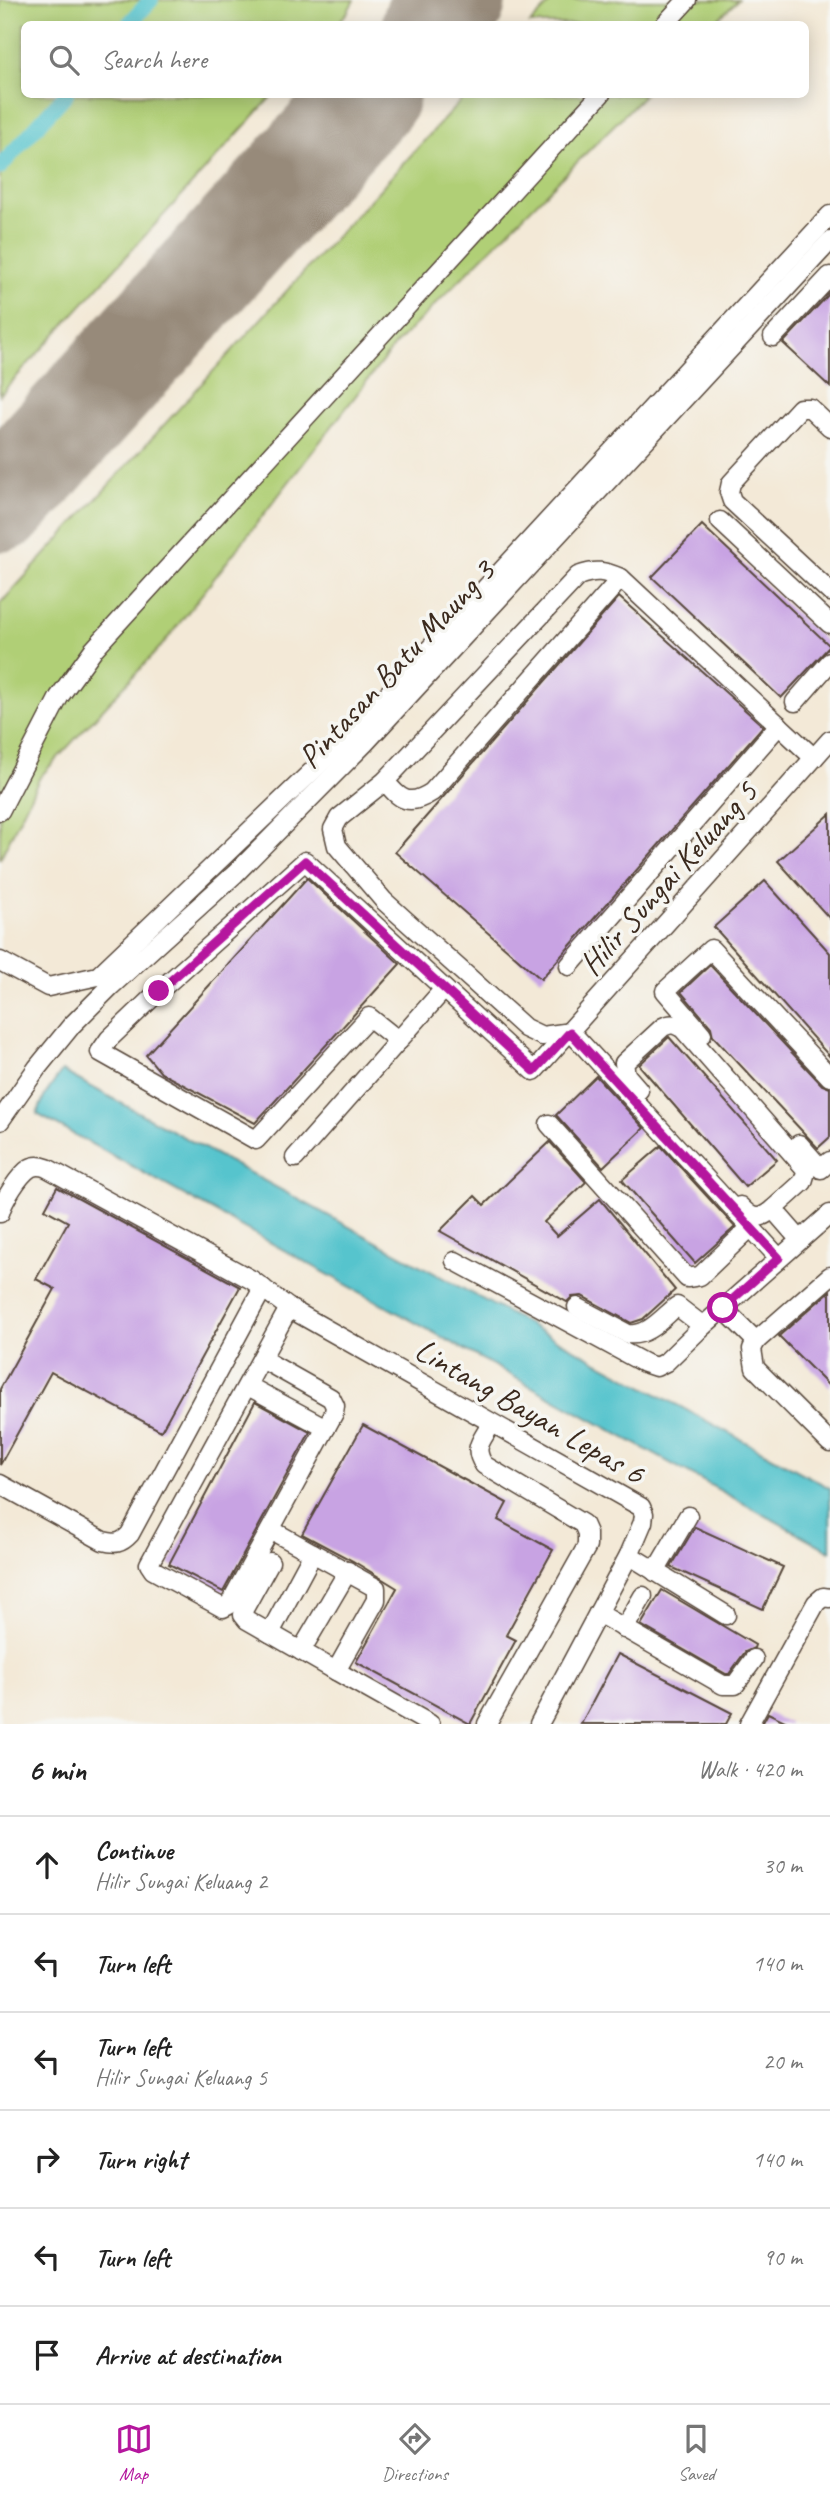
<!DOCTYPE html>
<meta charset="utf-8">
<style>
:root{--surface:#fff;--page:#f6f6f6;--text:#222;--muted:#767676;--line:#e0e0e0;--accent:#b5179e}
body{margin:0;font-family:Caveat,sans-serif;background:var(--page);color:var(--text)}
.stop{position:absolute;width:21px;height:21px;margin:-16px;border:5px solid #b5179e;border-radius:50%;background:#fff}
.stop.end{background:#b5179e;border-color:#fff;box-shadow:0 2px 7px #0008}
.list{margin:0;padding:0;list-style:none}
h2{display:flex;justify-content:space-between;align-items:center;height:91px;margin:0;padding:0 28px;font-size:30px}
h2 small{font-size:23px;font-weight:400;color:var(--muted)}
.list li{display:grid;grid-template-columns:46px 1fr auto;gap:21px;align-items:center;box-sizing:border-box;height:98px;padding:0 28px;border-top:2px solid var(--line)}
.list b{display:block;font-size:26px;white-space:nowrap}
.list p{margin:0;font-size:23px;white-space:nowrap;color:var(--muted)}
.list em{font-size:23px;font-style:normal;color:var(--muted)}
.icon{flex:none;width:38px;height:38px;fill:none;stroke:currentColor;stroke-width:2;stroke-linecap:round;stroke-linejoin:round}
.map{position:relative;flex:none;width:830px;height:1724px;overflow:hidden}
.search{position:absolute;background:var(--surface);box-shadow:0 4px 18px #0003;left:21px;right:21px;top:21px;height:77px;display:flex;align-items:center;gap:18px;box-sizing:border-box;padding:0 24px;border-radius:10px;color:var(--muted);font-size:26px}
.sheet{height:679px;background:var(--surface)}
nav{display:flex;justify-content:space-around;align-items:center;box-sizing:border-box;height:98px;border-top:2px solid var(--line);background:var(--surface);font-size:19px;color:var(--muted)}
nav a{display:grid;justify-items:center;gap:4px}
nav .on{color:var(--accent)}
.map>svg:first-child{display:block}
.green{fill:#b0cf76;stroke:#767c4a;stroke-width:2}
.water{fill:#57c4cd;stroke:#497776;stroke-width:2}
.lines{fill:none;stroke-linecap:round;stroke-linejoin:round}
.canal{stroke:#57c4cd;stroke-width:16}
.taxiway{stroke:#978a7a;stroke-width:40}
.runway{stroke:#978a7a;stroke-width:102}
.building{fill:#c8a3e3}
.minor-casing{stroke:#57473a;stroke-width:21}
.minor{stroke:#fff;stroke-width:18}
.route{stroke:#b5179e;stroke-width:9}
.labels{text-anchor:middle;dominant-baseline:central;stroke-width:7;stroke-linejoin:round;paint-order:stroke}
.street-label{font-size:33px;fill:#3b2a1e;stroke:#f6f6f2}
</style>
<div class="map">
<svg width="830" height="1724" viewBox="0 0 830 1724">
<rect width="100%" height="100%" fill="#f6f6f2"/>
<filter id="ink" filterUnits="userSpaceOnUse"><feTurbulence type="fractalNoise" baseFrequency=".0143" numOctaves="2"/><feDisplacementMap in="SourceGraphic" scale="14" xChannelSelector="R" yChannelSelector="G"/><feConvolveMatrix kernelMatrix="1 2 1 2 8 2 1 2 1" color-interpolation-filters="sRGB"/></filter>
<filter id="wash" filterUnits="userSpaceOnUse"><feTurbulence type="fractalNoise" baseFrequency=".00686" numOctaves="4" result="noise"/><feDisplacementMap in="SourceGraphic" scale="28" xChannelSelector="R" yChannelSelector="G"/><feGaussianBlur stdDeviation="1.57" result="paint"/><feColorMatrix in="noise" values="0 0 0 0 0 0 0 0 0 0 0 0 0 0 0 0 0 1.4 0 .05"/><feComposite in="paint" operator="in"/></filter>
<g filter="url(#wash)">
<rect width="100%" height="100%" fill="#f3e9d7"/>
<g class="green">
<polygon points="0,0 354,0 347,13 337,24 24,24 24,94 273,95 0,395"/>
<polygon points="553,0 738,0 713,24 530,24"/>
<polygon points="466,95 644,95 395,345 164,643 40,777 0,859 0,604"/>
</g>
<polygon class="water" points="62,1071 830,1488 830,1551 37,1114 45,1095"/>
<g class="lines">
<g class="canal">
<polyline points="129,24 151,0"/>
<polyline points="0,167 66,94"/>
</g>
<polyline class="taxiway" points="414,24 426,0"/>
<g class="runway">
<polyline points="433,24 455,0"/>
<polyline points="0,501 369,94"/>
</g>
</g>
<g id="blocks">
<g class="building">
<polygon points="830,293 830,387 783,343"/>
<polygon points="702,525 830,646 781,698 652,577"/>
<polygon points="619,597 763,726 541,979 395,852"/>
<polygon points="830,814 830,919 778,861"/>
<polygon points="307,878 400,964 255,1123 161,1073 146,1055"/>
<polygon points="765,881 830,953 830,1057 714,927"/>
<polygon points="710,965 822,1085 830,1088 830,1137 818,1148 713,1036 711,1027 681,992"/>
<polygon points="669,1037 777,1160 745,1187 639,1065"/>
<polygon points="596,1076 644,1128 603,1167 556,1115"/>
<polygon points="550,1142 586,1182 544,1222 557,1236 600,1199 675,1290 643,1319 631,1323 582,1296 572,1297 567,1302 440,1231 475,1196 484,1205"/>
<polygon points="661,1146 735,1227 695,1263 622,1180"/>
<polygon points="57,1187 240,1287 161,1431 51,1372 0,1465 0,1389 55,1289 36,1279 68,1222 45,1209"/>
<polygon points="830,1291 830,1387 779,1336"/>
<polygon points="255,1402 310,1432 223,1592 169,1564"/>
<polygon points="363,1425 507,1503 498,1520 553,1550 506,1635 516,1640 470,1724 356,1662 397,1588 353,1561 302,1534"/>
<polygon points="695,1527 783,1567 763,1609 671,1567"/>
<polygon points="662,1590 755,1645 754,1648 745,1652 729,1674 726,1674 641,1625"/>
<polygon points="618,1654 732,1713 726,1724 581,1724"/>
<polygon points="768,1713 791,1724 762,1724"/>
</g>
</g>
</g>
<g filter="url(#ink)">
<use href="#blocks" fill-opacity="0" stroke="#57473a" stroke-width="2"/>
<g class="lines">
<g class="minor-casing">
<g id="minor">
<polyline points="665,24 687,0"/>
<polyline points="773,337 830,276"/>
<polyline points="830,427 810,408 800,408 731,483 729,492 732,501 830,592"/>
<polyline points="720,521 830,624"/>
<polyline points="795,702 830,662"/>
<path d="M385,781C400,800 409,807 432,792L621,578"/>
<polyline points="0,811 59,697 93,650 601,94"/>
<polyline points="0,961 48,987 98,976 351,734 830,215"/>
<polyline points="569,966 779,725"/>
<polyline points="702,1034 665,991 711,949 830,1077"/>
<polyline points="399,1041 369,1017 256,1140 100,1052 109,1039 159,991 305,861 534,1071 830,740"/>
<path d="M639,1090L626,1075L624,1063L663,1027C671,1023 675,1024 683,1029L804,1167L806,1172L803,1182L773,1209L800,1240"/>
<polyline points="0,1121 37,1068 72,1025 111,986 235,874 365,743 830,241"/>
<polyline points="549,1124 687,1278 700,1276 750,1228"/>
<polyline points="799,1144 821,1169 830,1161"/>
<polyline points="295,1158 444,989"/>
<path d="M740,1206C752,1219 759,1221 773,1209"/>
<path d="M0,1213C3,1201 19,1175 30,1168C35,1165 42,1166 47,1168L252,1280L289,1308L641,1507L644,1514L643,1522L629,1555L539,1724"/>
<path d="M779,1258L571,1032L542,1036L525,1028L384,901L337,846L333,829L339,818L385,781L578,576C596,569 604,571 621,578L814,758"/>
<polyline points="455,1261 644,1363 656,1367 666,1362 703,1326 830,1214"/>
<path d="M577,1307L628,1334C648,1337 663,1317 677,1306L703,1326"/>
<polyline points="723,1308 756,1341 752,1349 755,1368 830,1443"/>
<polyline points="756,1341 830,1276"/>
<polyline points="262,1359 331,1398 335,1406 334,1413 229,1605 223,1608 153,1570 149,1564 289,1308"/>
<polyline points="248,1386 326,1428"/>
<path d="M0,1484L103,1541C115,1544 121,1544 130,1534L263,1288"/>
<polyline points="629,1555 726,1615"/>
<polyline points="270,1562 244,1609 243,1615 247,1620 336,1671 376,1600 376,1588 271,1530"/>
<polyline points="655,1572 688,1516"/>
<polyline points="598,1613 723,1685 735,1685 754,1659"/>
<polyline points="624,1629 643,1596"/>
<polyline points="270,1633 313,1553"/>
<polyline points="301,1651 348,1571"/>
<polyline points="336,1671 430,1724"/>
<path d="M487,1724L587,1546V1533L583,1524L484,1465C472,1447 482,1441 491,1424"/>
<polyline points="749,1724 816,1603 823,1597 830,1598"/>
</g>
</g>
<use href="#minor" class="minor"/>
</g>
</g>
<g class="lines" filter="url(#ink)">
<polyline class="route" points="159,991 305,861 534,1071 570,1032 779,1258 723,1308"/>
</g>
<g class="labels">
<g class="street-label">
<text transform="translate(396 664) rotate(-47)">Pintasan Batu Maung 3</text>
<text transform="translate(668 878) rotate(-48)">Hilir Sungai Keluang 5</text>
<text transform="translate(530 1411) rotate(30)">Lintang Bayan Lepas 6</text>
</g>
</g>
</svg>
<div class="stop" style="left:723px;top:1308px"></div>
<div class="stop end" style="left:159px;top:991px"></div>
<div class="search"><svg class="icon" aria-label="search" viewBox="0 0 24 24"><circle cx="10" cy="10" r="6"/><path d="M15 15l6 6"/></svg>Search here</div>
</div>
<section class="sheet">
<h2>6 min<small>Walk · 420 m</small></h2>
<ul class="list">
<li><svg class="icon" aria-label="ahead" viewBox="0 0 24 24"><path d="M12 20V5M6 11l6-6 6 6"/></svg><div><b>Continue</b><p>Hilir Sungai Keluang 2</p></div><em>30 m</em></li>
<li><svg class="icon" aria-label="left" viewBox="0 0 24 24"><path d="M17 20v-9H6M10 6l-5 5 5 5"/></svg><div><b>Turn left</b></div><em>140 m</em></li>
<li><svg class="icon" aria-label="left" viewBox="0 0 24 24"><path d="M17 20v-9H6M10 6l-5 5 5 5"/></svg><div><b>Turn left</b><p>Hilir Sungai Keluang 5</p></div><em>20 m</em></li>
<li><svg class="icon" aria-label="right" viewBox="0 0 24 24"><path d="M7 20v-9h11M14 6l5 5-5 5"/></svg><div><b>Turn right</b></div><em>140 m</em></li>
<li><svg class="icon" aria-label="left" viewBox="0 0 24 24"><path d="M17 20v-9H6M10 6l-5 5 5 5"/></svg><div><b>Turn left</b></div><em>90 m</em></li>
<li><svg class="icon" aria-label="arrive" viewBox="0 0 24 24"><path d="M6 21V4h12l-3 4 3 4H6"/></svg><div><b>Arrive at destination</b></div></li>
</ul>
</section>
<nav>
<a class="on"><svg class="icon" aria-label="map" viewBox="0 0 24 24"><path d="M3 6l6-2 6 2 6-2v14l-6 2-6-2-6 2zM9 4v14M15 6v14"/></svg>Map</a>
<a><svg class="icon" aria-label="directions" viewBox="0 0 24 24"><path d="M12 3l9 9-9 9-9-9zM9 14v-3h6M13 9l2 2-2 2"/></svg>Directions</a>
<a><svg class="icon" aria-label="saved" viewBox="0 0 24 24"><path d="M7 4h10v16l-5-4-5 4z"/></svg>Saved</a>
</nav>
